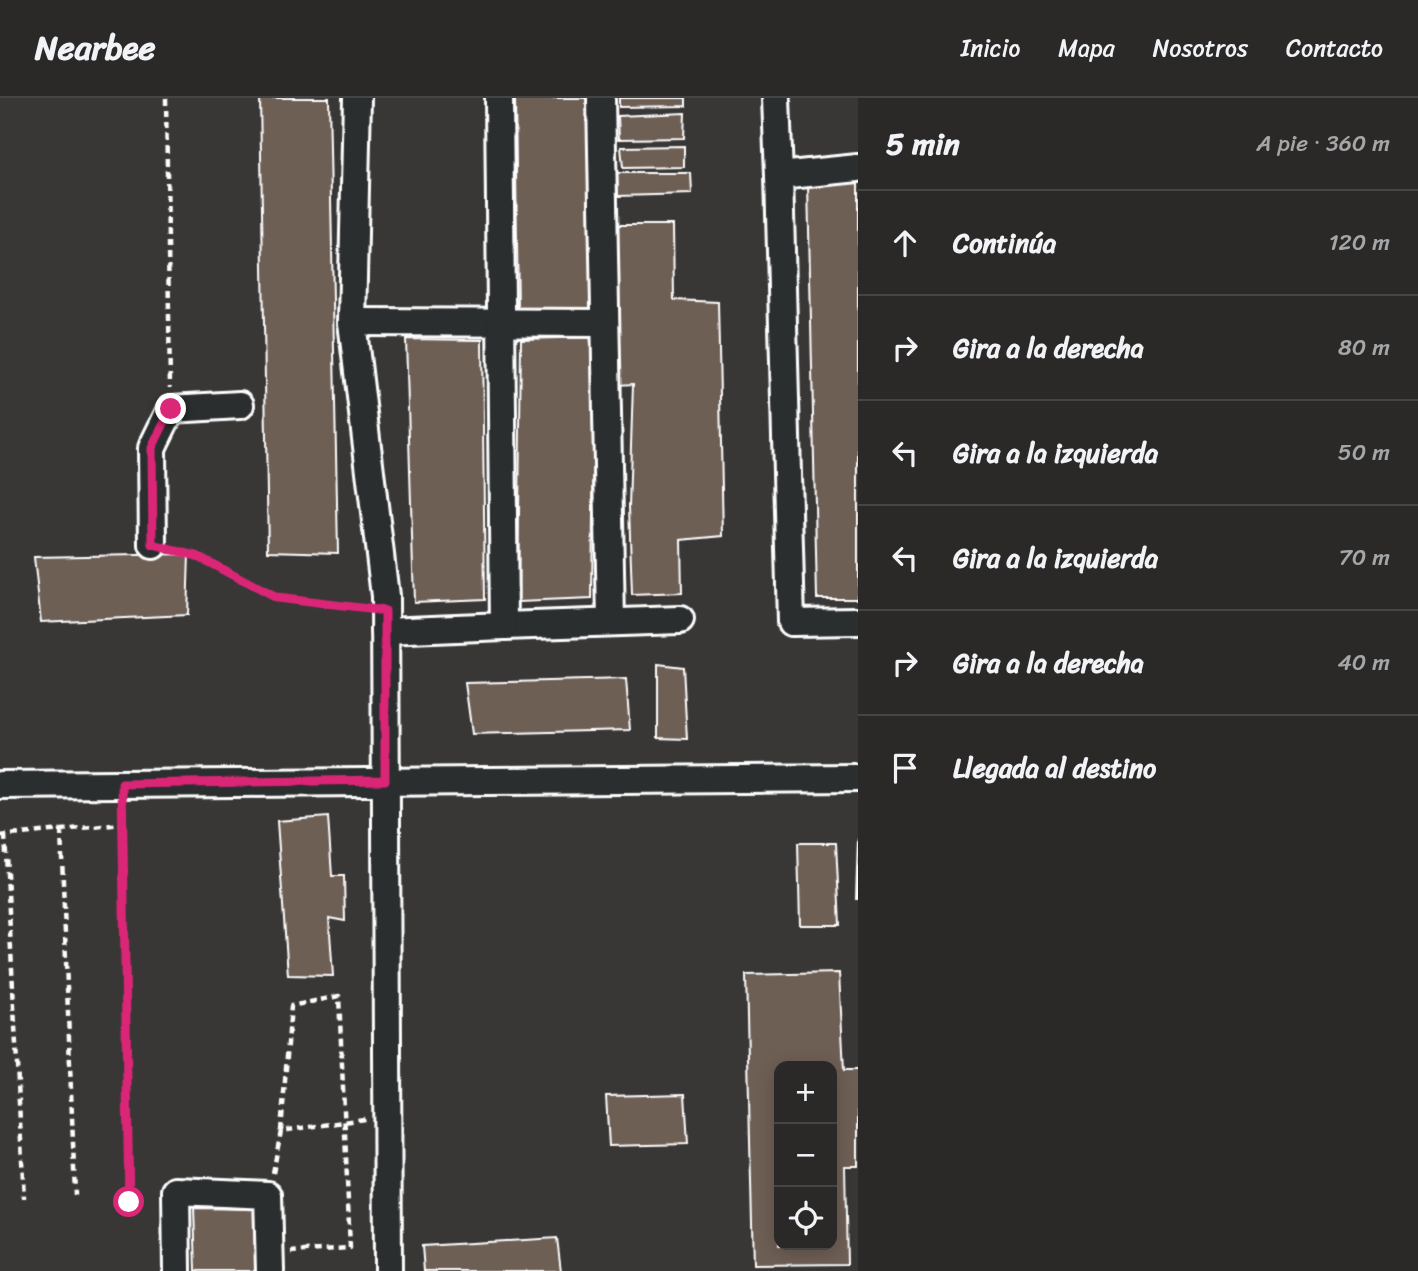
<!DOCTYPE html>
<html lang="es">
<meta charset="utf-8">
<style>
:root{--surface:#2a2928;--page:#363534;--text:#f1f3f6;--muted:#a5a6a8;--line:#464545}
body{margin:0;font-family:Sriracha,sans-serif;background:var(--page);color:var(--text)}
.controls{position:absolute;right:21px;bottom:21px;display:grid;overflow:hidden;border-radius:14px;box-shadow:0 4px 18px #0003}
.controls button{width:63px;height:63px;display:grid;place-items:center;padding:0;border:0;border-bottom:2px solid var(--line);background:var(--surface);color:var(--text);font:35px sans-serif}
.stop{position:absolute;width:21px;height:21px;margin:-16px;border:5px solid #db2777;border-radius:50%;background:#fff}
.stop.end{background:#db2777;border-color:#fff;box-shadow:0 2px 7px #0008}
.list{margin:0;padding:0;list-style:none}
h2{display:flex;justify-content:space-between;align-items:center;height:91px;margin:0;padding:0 28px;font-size:30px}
h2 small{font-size:23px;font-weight:400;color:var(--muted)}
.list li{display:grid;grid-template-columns:46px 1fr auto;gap:21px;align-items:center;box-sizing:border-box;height:105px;padding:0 28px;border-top:2px solid var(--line)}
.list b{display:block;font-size:26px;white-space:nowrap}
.list em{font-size:23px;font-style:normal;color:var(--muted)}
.icon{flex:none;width:38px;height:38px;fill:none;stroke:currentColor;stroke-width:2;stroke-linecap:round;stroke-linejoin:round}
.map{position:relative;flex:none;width:858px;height:1173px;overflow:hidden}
header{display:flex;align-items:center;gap:42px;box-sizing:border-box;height:98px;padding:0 35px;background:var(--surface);border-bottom:2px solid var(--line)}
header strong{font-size:33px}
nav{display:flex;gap:38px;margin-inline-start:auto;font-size:24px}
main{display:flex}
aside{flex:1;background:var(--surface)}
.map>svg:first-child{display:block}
.building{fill:#6e5e55;stroke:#fff;stroke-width:2;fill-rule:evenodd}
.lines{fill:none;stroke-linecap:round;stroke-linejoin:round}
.minor-casing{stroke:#fff;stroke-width:32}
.path{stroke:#fff;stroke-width:4.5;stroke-dasharray:7 5;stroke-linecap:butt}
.minor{stroke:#2a2d2e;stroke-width:26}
.route{stroke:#db2777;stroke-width:9}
</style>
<header>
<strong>Nearbee</strong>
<nav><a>Inicio</a><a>Mapa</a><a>Nosotros</a><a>Contacto</a></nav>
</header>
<main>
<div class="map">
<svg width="858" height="1173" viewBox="0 0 858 1173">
<rect width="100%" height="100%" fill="#383736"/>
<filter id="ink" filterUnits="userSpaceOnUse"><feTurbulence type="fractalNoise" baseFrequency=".0143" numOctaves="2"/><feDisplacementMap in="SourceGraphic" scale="14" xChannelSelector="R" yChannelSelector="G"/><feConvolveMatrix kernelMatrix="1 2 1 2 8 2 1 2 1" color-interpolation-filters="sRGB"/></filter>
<g filter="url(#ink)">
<g class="building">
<polygon points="260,0 329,0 338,455 268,453"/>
<polygon points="515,0 589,0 591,213 518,213"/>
<polygon points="619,0 686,0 686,8 619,9"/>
<polygon points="685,15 684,40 619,41 618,18"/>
<polygon points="684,48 684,69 623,70 621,49"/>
<polygon points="617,75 691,75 692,96 618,98"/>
<polygon points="858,84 858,500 817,500 808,86"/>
<polygon points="614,127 673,127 674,202 718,204 723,438 681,442 682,495 632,497 629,409 633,286 618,287"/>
<polygon points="595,239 592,501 518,504 521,241"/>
<polygon points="406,241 482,242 485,501 414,504"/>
<polygon points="189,456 187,517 41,524 34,459"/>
<polygon points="658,566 683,569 687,641 658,640"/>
<polygon points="626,581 630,632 472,636 465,585"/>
<polygon points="328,719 332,778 344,778 345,823 329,820 333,878 288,877 277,723"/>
<polygon points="858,740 858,801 856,801"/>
<polygon points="798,745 836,745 840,827 800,827"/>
<path d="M839,875L844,972H858V1068H845L847,1166L753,1167L746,877ZM779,968H832V1147H779Z"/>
<polygon points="685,996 688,1046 609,1048 606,998"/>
<polygon points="194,1110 255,1111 256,1173 196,1173"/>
<polygon points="557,1140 561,1173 424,1173 422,1148"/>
</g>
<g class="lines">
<g class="minor-casing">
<g id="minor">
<polyline points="357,0 352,224 385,498 388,1173"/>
<polyline points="601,0 611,524"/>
<polyline points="776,0 779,78"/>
<polyline points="858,70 779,78 791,524 858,523"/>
<polyline points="352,224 605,225"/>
<polyline points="153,447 152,350 171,311 240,307"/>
<polyline points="504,528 680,522"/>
<polyline points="385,533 504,528 499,0"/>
<polyline points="0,687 858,680"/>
<polyline points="177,1173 176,1093 268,1097 270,1173"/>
</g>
</g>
<g class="path">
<polyline points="166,0 170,290"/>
<polyline points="173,452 197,458 276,500 363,510"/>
<polyline points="123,709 129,1104"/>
<polyline points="61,732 75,1097"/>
<polyline points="5,737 24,1100"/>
<polyline points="0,738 123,726"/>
<polyline points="281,1033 291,908 339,898 350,1150 291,1154"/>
<polyline points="273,1075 281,1033 365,1021"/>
</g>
<use href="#minor" class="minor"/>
</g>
</g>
<g class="lines" filter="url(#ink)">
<polyline class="route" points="129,1104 122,686 385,682 385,513 276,500 197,458 153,447 152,350 171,311"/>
</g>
</svg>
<div class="controls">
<button>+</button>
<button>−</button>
<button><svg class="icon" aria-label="locate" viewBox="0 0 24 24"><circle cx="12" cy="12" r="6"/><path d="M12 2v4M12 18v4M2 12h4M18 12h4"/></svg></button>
</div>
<div class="stop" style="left:129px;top:1104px"></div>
<div class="stop end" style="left:171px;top:311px"></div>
</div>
<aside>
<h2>5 min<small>A pie · 360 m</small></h2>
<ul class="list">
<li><svg class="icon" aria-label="ahead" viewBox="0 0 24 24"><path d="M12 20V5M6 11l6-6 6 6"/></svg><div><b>Continúa</b></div><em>120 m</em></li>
<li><svg class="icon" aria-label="right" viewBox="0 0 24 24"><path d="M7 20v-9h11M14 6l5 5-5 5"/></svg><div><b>Gira a la derecha</b></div><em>80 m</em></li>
<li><svg class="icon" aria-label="left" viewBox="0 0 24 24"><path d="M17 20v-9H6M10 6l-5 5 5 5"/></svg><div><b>Gira a la izquierda</b></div><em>50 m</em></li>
<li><svg class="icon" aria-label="left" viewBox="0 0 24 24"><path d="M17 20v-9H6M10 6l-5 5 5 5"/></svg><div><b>Gira a la izquierda</b></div><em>70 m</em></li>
<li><svg class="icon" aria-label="right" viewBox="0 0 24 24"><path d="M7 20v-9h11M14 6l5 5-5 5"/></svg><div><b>Gira a la derecha</b></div><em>40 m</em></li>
<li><svg class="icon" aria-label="arrive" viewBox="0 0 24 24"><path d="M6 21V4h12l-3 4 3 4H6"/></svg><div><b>Llegada al destino</b></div></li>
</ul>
</aside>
</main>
